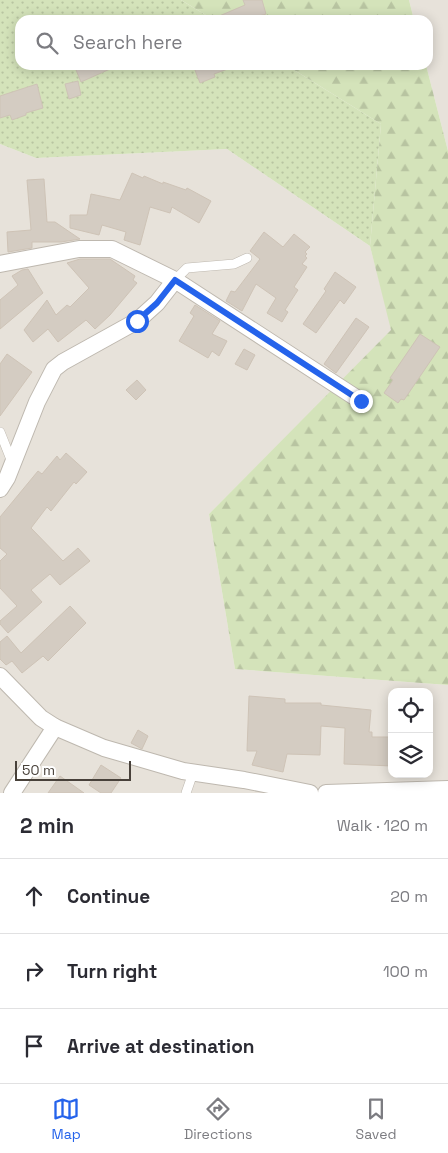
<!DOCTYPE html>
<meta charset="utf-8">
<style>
:root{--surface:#fff;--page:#f7f7f7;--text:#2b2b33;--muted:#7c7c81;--line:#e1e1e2;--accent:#2563eb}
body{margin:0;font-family:"Space Grotesk",sans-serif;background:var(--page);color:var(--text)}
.controls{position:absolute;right:15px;bottom:15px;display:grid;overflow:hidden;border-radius:10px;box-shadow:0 2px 12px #0003}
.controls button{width:45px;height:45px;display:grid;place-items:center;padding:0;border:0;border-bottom:1px solid var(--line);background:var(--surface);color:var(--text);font:25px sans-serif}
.scale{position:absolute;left:15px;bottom:12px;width:116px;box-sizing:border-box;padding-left:5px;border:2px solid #48413a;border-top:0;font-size:14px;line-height:18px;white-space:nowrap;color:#48413a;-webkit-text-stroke:4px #fff;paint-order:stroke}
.stop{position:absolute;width:15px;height:15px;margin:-11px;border:4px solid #2563eb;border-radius:50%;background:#fff}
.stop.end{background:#2563eb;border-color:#fff;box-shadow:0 1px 5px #0008}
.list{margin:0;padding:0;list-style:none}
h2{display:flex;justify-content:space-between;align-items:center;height:65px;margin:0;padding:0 20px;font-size:21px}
h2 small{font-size:16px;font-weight:400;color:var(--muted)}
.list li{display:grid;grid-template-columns:32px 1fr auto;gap:15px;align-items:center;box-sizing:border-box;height:75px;padding:0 20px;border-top:1px solid var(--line)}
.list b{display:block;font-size:19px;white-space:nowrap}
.list em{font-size:16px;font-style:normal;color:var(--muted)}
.icon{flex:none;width:28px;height:28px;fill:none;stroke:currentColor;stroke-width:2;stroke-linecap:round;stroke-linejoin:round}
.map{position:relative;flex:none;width:448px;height:793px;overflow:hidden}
.search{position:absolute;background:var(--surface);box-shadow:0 2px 12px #0003;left:15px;right:15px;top:15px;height:55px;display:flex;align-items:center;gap:12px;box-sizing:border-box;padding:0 18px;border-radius:15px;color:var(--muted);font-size:19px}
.sheet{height:290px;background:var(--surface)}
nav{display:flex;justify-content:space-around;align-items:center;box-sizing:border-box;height:70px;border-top:1px solid var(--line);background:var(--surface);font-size:14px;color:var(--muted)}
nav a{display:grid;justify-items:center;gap:2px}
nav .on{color:var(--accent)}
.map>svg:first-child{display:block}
.residential{fill:#e7e2da;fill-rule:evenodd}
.grass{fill:url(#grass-dots)}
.forest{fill:url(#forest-firs)}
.building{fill:#d4ccc2;stroke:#cec3b6}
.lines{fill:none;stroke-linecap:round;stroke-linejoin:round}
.service-casing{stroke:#beb8af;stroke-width:10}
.minor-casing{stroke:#beb8af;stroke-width:18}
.service{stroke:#fff;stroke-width:9}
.minor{stroke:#fff;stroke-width:16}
.route{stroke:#2563eb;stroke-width:6}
</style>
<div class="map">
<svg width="448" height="793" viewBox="0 0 448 793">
<defs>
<pattern id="grass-dots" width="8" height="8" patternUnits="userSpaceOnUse" patternTransform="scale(1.25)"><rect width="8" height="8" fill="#d4e3ba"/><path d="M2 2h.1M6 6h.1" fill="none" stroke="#b8c4a1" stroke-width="1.8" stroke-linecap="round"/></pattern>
<pattern id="forest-firs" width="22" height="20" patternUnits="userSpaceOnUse" patternTransform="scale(1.25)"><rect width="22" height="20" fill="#d4e3ba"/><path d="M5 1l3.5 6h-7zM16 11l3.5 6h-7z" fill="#b8c4a1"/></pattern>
</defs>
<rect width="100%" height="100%" fill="#f4f1ec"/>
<g class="residential">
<polygon points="409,0 448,0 448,151 426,65 428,65 428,20 414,20"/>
<path d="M0,144L36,158L227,149L370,246L392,330L209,514L235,669L448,685V793H0ZM392,692H429V774H392Z"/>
</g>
<polygon class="grass" points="0,0 181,0 214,20 20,20 20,65 286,65 381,124 370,246 227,149 36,158 0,144"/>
<g class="forest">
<polygon points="181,0 409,0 414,20 214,20"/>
<polygon points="286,65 426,65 448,151 448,685 235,669 209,514 391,330 370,246 381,124"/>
</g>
<g class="building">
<polygon points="243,0 262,0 266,14 246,20 210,20 245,5"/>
<polygon points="74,65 119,65 81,82"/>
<polygon points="193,65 236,65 236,66 214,74 215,77 200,83"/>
<polygon points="78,81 81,95 69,99 65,84"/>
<polygon points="37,84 43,108 26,113 26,115 12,120 10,115 0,118 0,96"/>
<polygon points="132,173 143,178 144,176 163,184 163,182 186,190 187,188 211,201 199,223 172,207 170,213 150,207 140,245 124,240 126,232 102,225 99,235 70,228 70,215 87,215 91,194 120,200"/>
<polygon points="44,179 47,222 55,222 80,239 61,242 32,242 32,248 8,252 7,232 31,230 27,180"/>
<polygon points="264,232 283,247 294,234 310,247 305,252 307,254 305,256 307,258 302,264 307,267 294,287 298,290 285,310 288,312 282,322 267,313 276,298 256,284 242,311 226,301 231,291 235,292 260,259 250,251"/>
<polygon points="80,259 110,259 135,276 133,280 137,283 110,315 95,329 86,320 58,342 48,329 33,342 24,330 47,300 56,315 67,305 70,307 89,288 67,263"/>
<polygon points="28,269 43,293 0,329 0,300 18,285 12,276 22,270"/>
<polygon points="335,272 356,287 344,304 340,300 316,333 303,324 326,291 324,289"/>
<polygon points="195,305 220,321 212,334 227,341 219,356 212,351 208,358 179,341 194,316 190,313"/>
<polygon points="356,318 369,327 336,373 324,364"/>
<polygon points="420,334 440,347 404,400 401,399 398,403 384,393 393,380 390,378"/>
<polygon points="244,349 255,355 247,370 235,364"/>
<polygon points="7,354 32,372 0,416 0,364"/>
<polygon points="137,380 146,390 136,400 126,390"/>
<polygon points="66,453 87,472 76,484 74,482 51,511 47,507 31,528 63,561 78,548 90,561 60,585 50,574 31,590 42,602 8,633 0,624 0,621 17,606 0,588 0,561 7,554 0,548 0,517 38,471 42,474 57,456 60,460"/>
<polygon points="70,606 86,623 48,661 43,656 22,673 12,661 6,665 0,659 0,642 7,636 21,653"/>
<polygon points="249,696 285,699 285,703 321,703 321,705 371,710 369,732 372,732 372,737 392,737 392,766 344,764 345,728 321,726 320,755 287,754 283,772 252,765 257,751 247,751"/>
<polygon points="138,730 148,736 142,749 131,743"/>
<polygon points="101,765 121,778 111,793 101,793 89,785"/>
<polygon points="60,776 84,793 48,793"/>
</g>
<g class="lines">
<g class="service-casing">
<g id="service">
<polyline points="175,280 187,268 234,264 247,258"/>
<polyline points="0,432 12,462"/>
<polyline points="186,793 193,773"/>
</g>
</g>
<g class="minor-casing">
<g id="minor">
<polyline points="0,264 79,249 112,249 175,280 361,401"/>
<polyline points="0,489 7,478 37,402 54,369 63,362 137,321 157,303 175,280"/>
<polyline points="0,676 41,718 55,727 104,748 183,771 244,780 310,793"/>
<polyline points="12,793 55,727"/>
<polyline points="326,793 448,789"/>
</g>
</g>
<use href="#service" class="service"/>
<use href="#minor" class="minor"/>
</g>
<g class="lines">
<polyline class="route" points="137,321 157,303 175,280 361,401"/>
</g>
</svg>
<div class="controls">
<button><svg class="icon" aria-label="locate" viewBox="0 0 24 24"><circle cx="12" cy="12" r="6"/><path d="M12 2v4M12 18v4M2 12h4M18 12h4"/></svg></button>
<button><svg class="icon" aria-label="layers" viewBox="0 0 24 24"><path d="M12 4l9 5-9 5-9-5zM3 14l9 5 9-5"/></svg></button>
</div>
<div class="scale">50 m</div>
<div class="stop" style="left:137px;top:321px"></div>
<div class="stop end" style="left:361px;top:401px"></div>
<div class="search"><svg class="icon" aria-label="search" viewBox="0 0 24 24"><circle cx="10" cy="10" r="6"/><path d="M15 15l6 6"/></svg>Search here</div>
</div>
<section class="sheet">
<h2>2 min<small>Walk · 120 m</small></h2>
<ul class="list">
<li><svg class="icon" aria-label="ahead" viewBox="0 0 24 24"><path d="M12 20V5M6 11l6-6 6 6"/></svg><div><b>Continue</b></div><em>20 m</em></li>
<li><svg class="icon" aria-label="right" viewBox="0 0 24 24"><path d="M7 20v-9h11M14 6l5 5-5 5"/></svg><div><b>Turn right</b></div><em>100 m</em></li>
<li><svg class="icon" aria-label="arrive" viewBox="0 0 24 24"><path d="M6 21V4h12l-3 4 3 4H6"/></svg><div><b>Arrive at destination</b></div></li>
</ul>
</section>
<nav>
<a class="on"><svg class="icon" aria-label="map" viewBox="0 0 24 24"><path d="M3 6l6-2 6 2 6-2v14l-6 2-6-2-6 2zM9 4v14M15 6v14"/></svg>Map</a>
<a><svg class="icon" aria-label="directions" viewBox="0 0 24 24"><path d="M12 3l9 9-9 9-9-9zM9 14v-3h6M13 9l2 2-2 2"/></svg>Directions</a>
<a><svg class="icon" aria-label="saved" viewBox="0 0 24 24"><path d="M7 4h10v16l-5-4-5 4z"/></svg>Saved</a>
</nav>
